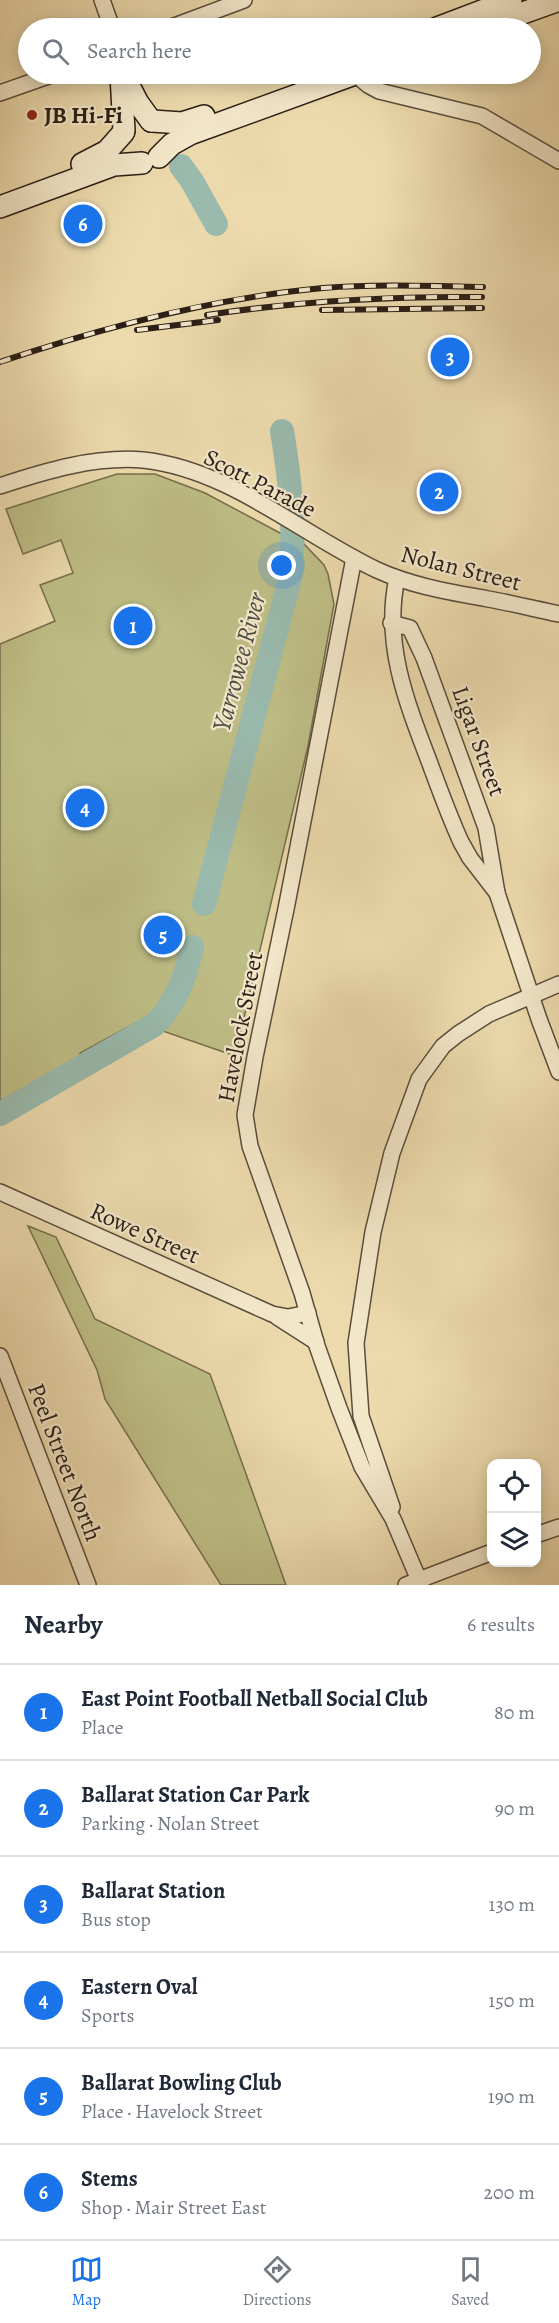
<!DOCTYPE html>
<meta charset="utf-8">
<style>
:root{--surface:#fff;--page:#f6f6f7;--text:#1f2937;--muted:#747a83;--line:#e0e1e3;--accent:#1a73e8}
body{margin:0;font-family:Alegreya,serif;background:var(--page);color:var(--text)}
.controls{position:absolute;right:18px;bottom:18px;display:grid;overflow:hidden;border-radius:12px;box-shadow:0 3px 15px #0003}
.controls button{width:54px;height:54px;display:grid;place-items:center;padding:0;border:0;border-bottom:2px solid var(--line);background:var(--surface);color:var(--text);font:30px sans-serif}
.you{position:absolute;left:282px;top:566px;width:21px;height:21px;margin:-15px;border:4px solid #fff;border-radius:50%;background:#1a73e8;box-shadow:0 0 0 9px #1a73e833}
.badge{display:grid;place-items:center;width:39px;height:39px;border-radius:50%;background:var(--accent);color:#fff;font-size:20px;font-weight:700}
.pin{position:absolute;translate:-50% -50%;border:3px solid #fff;box-shadow:0 2px 6px #0006}
.list{margin:0;padding:0;list-style:none}
h2{display:flex;justify-content:space-between;align-items:center;height:78px;margin:0;padding:0 24px;font-size:26px}
h2 small{font-size:20px;font-weight:400;color:var(--muted)}
.list li{display:grid;grid-template-columns:39px 1fr auto;gap:18px;align-items:center;box-sizing:border-box;height:96px;padding:0 24px;border-top:2px solid var(--line)}
.list b{display:block;font-size:22px;white-space:nowrap}
.list p{margin:0;font-size:20px;white-space:nowrap;color:var(--muted)}
.list em{font-size:20px;font-style:normal;color:var(--muted)}
.icon{flex:none;width:33px;height:33px;fill:none;stroke:currentColor;stroke-width:2;stroke-linecap:round;stroke-linejoin:round}
.map{position:relative;flex:none;width:559px;height:1585px;overflow:hidden}
.search{position:absolute;background:var(--surface);box-shadow:0 3px 15px #0003;left:18px;right:18px;top:18px;height:66px;display:flex;align-items:center;gap:15px;box-sizing:border-box;padding:0 21px;border-radius:33px;color:var(--muted);font-size:22px}
.sheet{height:654px;background:var(--surface)}
nav{display:flex;justify-content:space-around;align-items:center;box-sizing:border-box;height:84px;border-top:2px solid var(--line);background:var(--surface);font-size:16px;color:var(--muted)}
nav a{display:grid;justify-items:center;gap:3px}
nav .on{color:var(--accent)}
.map>svg:first-child{display:block}
.green{fill:#bebd85;stroke:#746e4d;stroke-width:1.5}
.lines{fill:none;stroke-linecap:round;stroke-linejoin:round}
.river{stroke:#99baad;stroke-width:24}
.street-casing{stroke:#5a4d3b;stroke-width:18}
.secondary-casing{stroke:#2a1e15;stroke-width:24}
.street{stroke:#f3e7ca;stroke-width:15}
.secondary{stroke:#f3e7ca;stroke-width:21}
.rail-casing{stroke:#2a1e15;stroke-width:6}
.rail{stroke:#f3e7ca;stroke-width:4;stroke-dasharray:11;stroke-linecap:butt}
.poi-dot{fill:#8f2418;stroke:#f3e7ca;stroke-width:2}
.labels{text-anchor:middle;dominant-baseline:central;stroke-width:4.5;stroke-linejoin:round;paint-order:stroke}
.poi-label{font-size:24px;font-weight:bold;fill:#2a1e15;stroke:#f3e7ca;text-anchor:start}
.street-label{font-size:24px;fill:#2a1e15;stroke:#f3e7ca}
.water-label{font-size:26px;font-style:italic;fill:#4b4d43;stroke:#f3e7ca}
</style>
<div class="map">
<svg width="559" height="1585" viewBox="0 0 559 1585">
<rect width="100%" height="100%" fill="#ecdaad"/>
<filter id="stains"><feTurbulence type="fractalNoise" baseFrequency=".00333" numOctaves="4"/><feColorMatrix values="0 0 0 0 .2 0 0 0 0 .09 0 0 0 0 .02 0 0 0 .5 -.17"/></filter>
<radialGradient id="worn" r=".72"><stop offset=".6" stop-color="#630" stop-opacity="0"/><stop offset="1" stop-color="#630" stop-opacity=".3"/></radialGradient>
<g class="green">
<polygon points="117,474 155,474 205,493 282,534 302,542 324,565 328,574 334,604 308,746 235,1056 137,1022 80,1053 81,1056 0,1101 0,644 55,621 40,585 73,573 61,540 23,554 6,509"/>
<polygon points="28,1226 56,1237 95,1319 210,1374 286,1585 221,1585 105,1399 97,1370"/>
</g>
<g class="lines">
<g class="river">
<polyline points="181,166 192,181 216,224"/>
<path d="M204,904L290,579C296,530 290,479 282,431"/>
<path d="M0,1114L154,1025C177,1003 185,977 192,947"/>
</g>
<g class="street-casing">
<g id="street">
<polyline points="102,0 112,28"/>
<polyline points="169,28 244,0"/>
<polyline points="355,74 368,85 379,91 482,116 559,161"/>
<polyline points="0,93 54,74"/>
<path d="M0,486C45,471 95,456 143,460C229,469 301,534 377,570C412,586 450,592 488,599C511,603 535,609 559,614"/>
<polyline points="354,558 286,909 255,1057 245,1115 250,1146 302,1293 317,1346 339,1408 362,1467 393,1519 421,1585"/>
<path d="M397,578C383,643 406,701 429,761C439,788 449,816 461,842L470,858L497,893"/>
<polyline points="391,623 410,628 424,658 486,828 497,893 539,1019 559,1072"/>
<polyline points="0,1192 272,1314 288,1317 308,1313"/>
<polyline points="277,1317 316,1342"/>
<polyline points="0,1356 88,1585"/>
<polyline points="392,1507 361,1416 356,1343 373,1232 392,1153 419,1079 443,1046 458,1034 489,1014 559,984"/>
<polyline points="536,1535 559,1527"/>
<polyline points="406,1585 492,1552"/>
</g>
</g>
<g class="secondary-casing">
<g id="secondary">
<polyline points="437,28 511,0"/>
<polyline points="481,28 559,0"/>
<polyline points="121,74 124,131"/>
<polyline points="125,78 138,103 151,121"/>
<polyline points="152,121 182,123 204,116"/>
<polyline points="159,157 172,144 190,134 355,74"/>
<polyline points="82,164 107,151 123,133"/>
<polyline points="0,207 114,165 142,163"/>
</g>
</g>
<use href="#street" class="street"/>
<use href="#secondary" class="secondary"/>
<g class="rail-casing">
<g id="rail">
<polyline points="322,310 482,308"/>
<path d="M207,315C299,301 390,296 482,297"/>
<polyline points="137,330 218,320"/>
<path d="M0,362C104,327 213,298 323,288C376,284 430,286 483,287"/>
</g>
</g>
<use href="#rail" class="rail"/>
</g>
<circle class="poi-dot" cx="32" cy="115" r="6"/>
<g class="labels">
<g class="poi-label">
<text x="44" y="115">JB Hi-Fi</text>
</g>
<g class="street-label">
<text transform="translate(260 483) rotate(27)">Scott Parade</text>
<text transform="translate(461 568) rotate(14)">Nolan Street</text>
<text transform="translate(479 741) rotate(70)">Ligar Street</text>
<text transform="translate(240 1027) rotate(-79)">Havelock Street</text>
<text transform="translate(145 1233) rotate(24)">Rowe Street</text>
<text transform="translate(65 1462) rotate(69)">Peel Street North</text>
</g>
<g class="water-label">
<text transform="translate(239 662) rotate(-75)">Yarrowee River</text>
</g>
</g>
<rect width="100%" height="100%" filter="url(#stains)"/>
<rect width="100%" height="100%" fill="url(#worn)"/>
</svg>
<div class="controls">
<button><svg class="icon" aria-label="locate" viewBox="0 0 24 24"><circle cx="12" cy="12" r="6"/><path d="M12 2v4M12 18v4M2 12h4M18 12h4"/></svg></button>
<button><svg class="icon" aria-label="layers" viewBox="0 0 24 24"><path d="M12 4l9 5-9 5-9-5zM3 14l9 5 9-5"/></svg></button>
</div>
<div class="you"></div>
<div class="pin badge" style="left:133px;top:626px">1</div>
<div class="pin badge" style="left:439px;top:492px">2</div>
<div class="pin badge" style="left:450px;top:357px">3</div>
<div class="pin badge" style="left:85px;top:808px">4</div>
<div class="pin badge" style="left:163px;top:935px">5</div>
<div class="pin badge" style="left:83px;top:224px">6</div>
<div class="search"><svg class="icon" aria-label="search" viewBox="0 0 24 24"><circle cx="10" cy="10" r="6"/><path d="M15 15l6 6"/></svg>Search here</div>
</div>
<section class="sheet">
<h2>Nearby<small>6 results</small></h2>
<ul class="list">
<li><span class="badge">1</span><div><b>East Point Football Netball Social Club</b><p>Place</p></div><em>80 m</em></li>
<li><span class="badge">2</span><div><b>Ballarat Station Car Park</b><p>Parking · Nolan Street</p></div><em>90 m</em></li>
<li><span class="badge">3</span><div><b>Ballarat Station</b><p>Bus stop</p></div><em>130 m</em></li>
<li><span class="badge">4</span><div><b>Eastern Oval</b><p>Sports</p></div><em>150 m</em></li>
<li><span class="badge">5</span><div><b>Ballarat Bowling Club</b><p>Place · Havelock Street</p></div><em>190 m</em></li>
<li><span class="badge">6</span><div><b>Stems</b><p>Shop · Mair Street East</p></div><em>200 m</em></li>
</ul>
</section>
<nav>
<a class="on"><svg class="icon" aria-label="map" viewBox="0 0 24 24"><path d="M3 6l6-2 6 2 6-2v14l-6 2-6-2-6 2zM9 4v14M15 6v14"/></svg>Map</a>
<a><svg class="icon" aria-label="directions" viewBox="0 0 24 24"><path d="M12 3l9 9-9 9-9-9zM9 14v-3h6M13 9l2 2-2 2"/></svg>Directions</a>
<a><svg class="icon" aria-label="saved" viewBox="0 0 24 24"><path d="M7 4h10v16l-5-4-5 4z"/></svg>Saved</a>
</nav>
